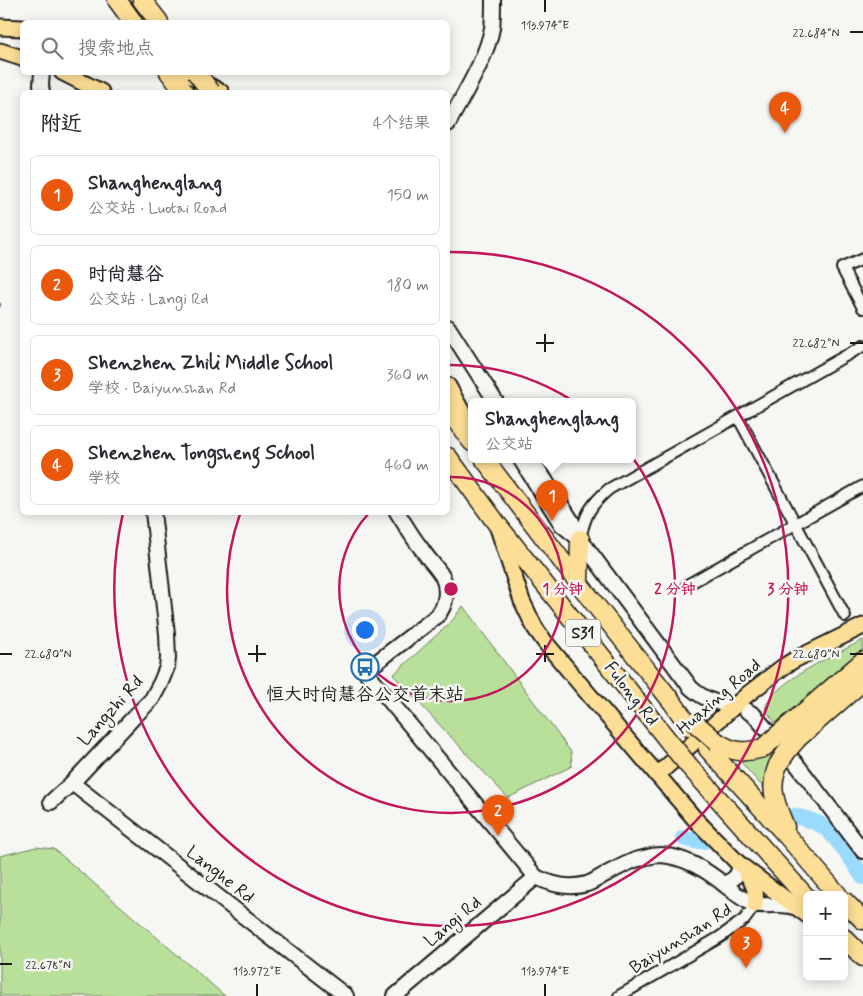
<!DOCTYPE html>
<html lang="zh">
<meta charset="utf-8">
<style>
:root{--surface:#fff;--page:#f7f7f7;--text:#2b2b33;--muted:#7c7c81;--line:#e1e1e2;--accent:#ea580c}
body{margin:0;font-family:Mynerve,"LXGW WenKai TC",sans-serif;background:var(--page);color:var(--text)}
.controls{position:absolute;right:15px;bottom:15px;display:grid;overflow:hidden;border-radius:8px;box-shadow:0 2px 12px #0003}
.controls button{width:45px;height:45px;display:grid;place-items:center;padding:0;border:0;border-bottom:1px solid var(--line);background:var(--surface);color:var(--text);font:25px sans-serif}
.you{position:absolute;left:364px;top:629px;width:18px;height:18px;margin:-12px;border:4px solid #fff;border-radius:50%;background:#1a73e8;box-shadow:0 0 0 8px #1a73e833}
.badge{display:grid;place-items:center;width:32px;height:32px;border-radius:50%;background:var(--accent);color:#fff;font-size:16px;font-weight:700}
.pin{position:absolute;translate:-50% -41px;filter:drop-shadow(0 1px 2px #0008)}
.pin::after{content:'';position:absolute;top:26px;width:18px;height:15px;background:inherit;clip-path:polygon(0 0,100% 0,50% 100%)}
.popup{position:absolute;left:468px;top:398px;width:168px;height:65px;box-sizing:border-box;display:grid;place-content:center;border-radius:8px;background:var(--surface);filter:drop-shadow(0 1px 4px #0005);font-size:16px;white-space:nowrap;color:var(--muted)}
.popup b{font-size:19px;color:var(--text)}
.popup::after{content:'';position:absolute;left:50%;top:100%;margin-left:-10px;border:10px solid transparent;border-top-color:var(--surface)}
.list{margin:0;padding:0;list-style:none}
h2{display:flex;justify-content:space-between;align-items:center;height:65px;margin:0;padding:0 20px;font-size:21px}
h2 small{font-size:16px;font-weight:400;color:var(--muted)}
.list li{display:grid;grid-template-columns:32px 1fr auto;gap:15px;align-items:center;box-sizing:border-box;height:80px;margin:0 10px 10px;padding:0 10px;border:1px solid var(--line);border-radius:8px}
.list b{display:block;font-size:19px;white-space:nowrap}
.list p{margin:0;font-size:16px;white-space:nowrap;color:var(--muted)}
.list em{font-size:16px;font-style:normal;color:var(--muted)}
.icon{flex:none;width:28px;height:28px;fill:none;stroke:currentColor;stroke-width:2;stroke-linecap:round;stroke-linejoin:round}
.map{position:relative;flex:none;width:863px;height:996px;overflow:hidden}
.search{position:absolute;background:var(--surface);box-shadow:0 2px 12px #0003;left:20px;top:20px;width:430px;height:55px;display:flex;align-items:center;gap:12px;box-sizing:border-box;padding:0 18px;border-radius:8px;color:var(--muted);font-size:19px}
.panel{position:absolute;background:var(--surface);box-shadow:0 2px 12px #0003;left:20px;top:90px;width:430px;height:425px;border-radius:8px}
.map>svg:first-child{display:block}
.green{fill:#b9e09b;stroke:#6a7e5c}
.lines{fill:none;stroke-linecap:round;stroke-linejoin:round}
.stream{stroke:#688fa2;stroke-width:2.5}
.river{stroke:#9adbfc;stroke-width:16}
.street-casing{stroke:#1c1c1c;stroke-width:14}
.secondary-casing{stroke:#1c1c1c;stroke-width:18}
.primary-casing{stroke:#1c1c1c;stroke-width:19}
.highway-casing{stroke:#1c1c1c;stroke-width:21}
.street{stroke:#f6f6f2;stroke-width:10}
.secondary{stroke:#f6f6f2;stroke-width:14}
.primary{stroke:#fdde96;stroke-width:15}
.highway{stroke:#fdde96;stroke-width:18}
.highway-bridge-casing{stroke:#1c1c1c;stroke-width:21;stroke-linecap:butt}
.highway-bridge{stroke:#fdde96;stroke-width:18}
.ticks{fill:none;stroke:#1c1c1c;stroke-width:2}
.ring{fill:none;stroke:#c2185b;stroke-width:2.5}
.labels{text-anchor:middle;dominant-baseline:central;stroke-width:5;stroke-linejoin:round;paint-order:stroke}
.shield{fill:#f6f6f2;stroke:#5d5d5c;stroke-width:1}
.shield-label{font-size:16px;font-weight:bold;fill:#1c1c1c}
.street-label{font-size:18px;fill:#1c1c1c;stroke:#f6f6f2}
.poi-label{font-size:18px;fill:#1c1c1c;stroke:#f6f6f2}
.ticks-label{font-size:12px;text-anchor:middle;fill:#1c1c1c;stroke:#f6f6f2;stroke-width:5;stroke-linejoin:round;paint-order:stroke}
.centre{fill:#c2185b;stroke:#f6f6f2;stroke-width:2.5}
.ring-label{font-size:15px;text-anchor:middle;font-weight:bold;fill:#c2185b;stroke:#f6f6f2;stroke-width:5;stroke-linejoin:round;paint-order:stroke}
</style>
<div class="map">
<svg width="863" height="996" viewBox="0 0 863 996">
<rect width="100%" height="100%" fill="#f6f6f2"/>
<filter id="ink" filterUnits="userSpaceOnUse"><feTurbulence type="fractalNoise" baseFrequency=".02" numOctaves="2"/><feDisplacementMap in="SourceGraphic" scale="10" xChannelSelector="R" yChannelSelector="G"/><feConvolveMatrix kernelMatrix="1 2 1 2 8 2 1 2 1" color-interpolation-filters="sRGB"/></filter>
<g filter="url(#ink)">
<g class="green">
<polygon points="463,606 571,752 572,766 508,798 393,675 452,621"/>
<path d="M863,640V649L776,724L765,709C771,682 839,653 863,640Z"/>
<polygon points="767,753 776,761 767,792 740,761 744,757"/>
<polygon points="36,847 54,849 225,996 0,996 0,856"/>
</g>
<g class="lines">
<polyline class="stream" points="0,306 0,304"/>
<g class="river">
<path d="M794,816C803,818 813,820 821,825C836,834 853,862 863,877"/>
<polyline points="683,838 695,841 704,841"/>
</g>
<g class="street-casing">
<g id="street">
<polyline points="863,259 842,268 863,308"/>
<polyline points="738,417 845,616"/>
<path d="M580,539C585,515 590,505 609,489L863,346"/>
<polyline points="687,585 863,486"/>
<polyline points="619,996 720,937 745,919 755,905"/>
</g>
</g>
<g class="secondary-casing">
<g id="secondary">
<polyline points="42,92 41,85 42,72"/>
<path d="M448,124C462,97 487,58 492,28C493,19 493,9 493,0"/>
<polyline points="448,327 496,402"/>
<polyline points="521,460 562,525 577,537"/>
<path d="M532,460L571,520L580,539L691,688C706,701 717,703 735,706"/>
<path d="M397,512C405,524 412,537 421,548C427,558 436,566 442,576C449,589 446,606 437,616L365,671L536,877C552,885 569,889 587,884C593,882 599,878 604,875C614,870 625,864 635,860C644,858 652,855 661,855C686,857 707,870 726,886C735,893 744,901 755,904C762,906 770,905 777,905C785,905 793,906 800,909"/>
<polyline points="746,710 754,715 798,766 863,851"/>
<polyline points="72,783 346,996"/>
<polyline points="51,802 72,783 134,717 152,699 161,682 167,667 168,658 167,634 153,512"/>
<path d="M724,884C734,880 740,875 739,864"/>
<polyline points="395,996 536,877"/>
</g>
</g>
<g class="primary-casing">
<g id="primary">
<polyline points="0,27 22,28"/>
<polyline points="0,51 22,58"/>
<polyline points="62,72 101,92"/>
<polyline points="184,72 208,85 221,92"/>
<polyline points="448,386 472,430"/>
<polyline points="498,528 522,601 535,628 545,642 580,684 694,818 739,864 807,915"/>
<polyline points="657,775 748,694 783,667 794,660 863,626"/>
<path d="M746,873C754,883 757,892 755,905"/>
</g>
</g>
<g class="highway-casing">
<g id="highway">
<polyline points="117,0 133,22"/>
<polyline points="142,0 159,22"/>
<polyline points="169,72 184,92"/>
<polyline points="448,410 472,442"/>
<polyline points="448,457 497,524 670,743"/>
<polyline points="485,460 597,607 673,703 689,726"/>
<polyline points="579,583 580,539"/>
<polyline points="787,727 863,661"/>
<polyline points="798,738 863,681"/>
<path d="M717,742C733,753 745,753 763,748"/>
<polyline points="708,749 788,837 838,895"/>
<path d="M778,765C768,789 776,804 785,827"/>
<polyline points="689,766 807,898"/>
<polyline points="844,901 863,920"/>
<polyline points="844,938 863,957"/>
</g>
</g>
<use href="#street" class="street"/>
<use href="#secondary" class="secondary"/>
<use href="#primary" class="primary"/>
<use href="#highway" class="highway"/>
<g class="highway-bridge-casing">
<g id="highway-bridge">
<polyline points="196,72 211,92"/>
<polyline points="694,722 717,742"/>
<polyline points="670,743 689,766"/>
<polyline points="763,748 787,727"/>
<polyline points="778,765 787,751 798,738"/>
</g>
</g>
<use href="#highway-bridge" class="highway-bridge"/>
</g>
</g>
<path class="ticks" d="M545,0V12M850,32H863M545,334V352M536,343H554M850,343H863M257,645V662M545,645V662M0,654H12M248,654H266M536,654H554M850,654H863M0,964H12M257,984V996M545,984V996"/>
<g class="ring">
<path d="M448 477A112 112 0 1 1 369 513"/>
<path d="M449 365A224 224 0 1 1 240 514"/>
<path d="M448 252A337 337 0 1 1 123 513"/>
</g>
<defs>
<g id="bus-ring" transform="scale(1.4375)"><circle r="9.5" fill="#f6f6f2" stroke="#1f6fb2" stroke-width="1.5"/><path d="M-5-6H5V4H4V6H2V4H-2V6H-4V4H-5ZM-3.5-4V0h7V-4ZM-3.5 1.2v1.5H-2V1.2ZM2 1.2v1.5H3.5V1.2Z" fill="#1f6fb2"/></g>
</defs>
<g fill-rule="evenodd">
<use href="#bus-ring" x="365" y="667"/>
</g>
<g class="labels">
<rect class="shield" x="565.5" y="619.5" width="35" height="27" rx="4"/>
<g class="shield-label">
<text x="583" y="633">S31</text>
</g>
<g class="street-label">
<text transform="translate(631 694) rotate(52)">Fulong Rd</text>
<text transform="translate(719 697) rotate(-41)">Huaxing Road</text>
<text transform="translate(111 711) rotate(-48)">Langzhi Rd</text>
<text transform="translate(220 875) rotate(38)">Langhe Rd</text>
<text transform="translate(453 922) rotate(-40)">Langi Rd</text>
<text transform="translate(681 939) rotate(-32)">Baiyunshan Rd</text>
</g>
<g class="poi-label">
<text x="365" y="695">恒大时尚慧谷公交首末站</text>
</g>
</g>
<g class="ticks-label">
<text x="545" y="29">113.974°E</text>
<text x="816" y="37">22.684°N</text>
<text x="816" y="347">22.682°N</text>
<text x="48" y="658">22.680°N</text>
<text x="816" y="658">22.680°N</text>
<text x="48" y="969">22.678°N</text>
<text x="257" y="975">113.972°E</text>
<text x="545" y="975">113.974°E</text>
</g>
<circle cx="451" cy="589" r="8" class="centre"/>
<g class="ring-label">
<text x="563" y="594">1 分钟</text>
<text x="675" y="594">2 分钟</text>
<text x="788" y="594">3 分钟</text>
</g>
</svg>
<div class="controls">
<button>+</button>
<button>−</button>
</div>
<div class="you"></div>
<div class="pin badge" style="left:552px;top:521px">1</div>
<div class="popup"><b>Shanghenglang</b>公交站</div>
<div class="pin badge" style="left:498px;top:836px">2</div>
<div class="pin badge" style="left:746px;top:968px">3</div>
<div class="pin badge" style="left:785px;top:133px">4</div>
<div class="search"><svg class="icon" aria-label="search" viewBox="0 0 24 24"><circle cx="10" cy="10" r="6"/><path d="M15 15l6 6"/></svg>搜索地点</div>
<section class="panel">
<h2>附近<small>4个结果</small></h2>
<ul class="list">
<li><span class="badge">1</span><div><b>Shanghenglang</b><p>公交站 · Luotai Road</p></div><em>150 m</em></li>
<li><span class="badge">2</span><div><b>时尚慧谷</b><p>公交站 · Langi Rd</p></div><em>180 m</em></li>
<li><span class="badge">3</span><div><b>Shenzhen Zhili Middle School</b><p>学校 · Baiyunshan Rd</p></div><em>360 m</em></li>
<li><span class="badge">4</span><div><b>Shenzhen Tongsheng School</b><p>学校</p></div><em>460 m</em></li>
</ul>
</section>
</div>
